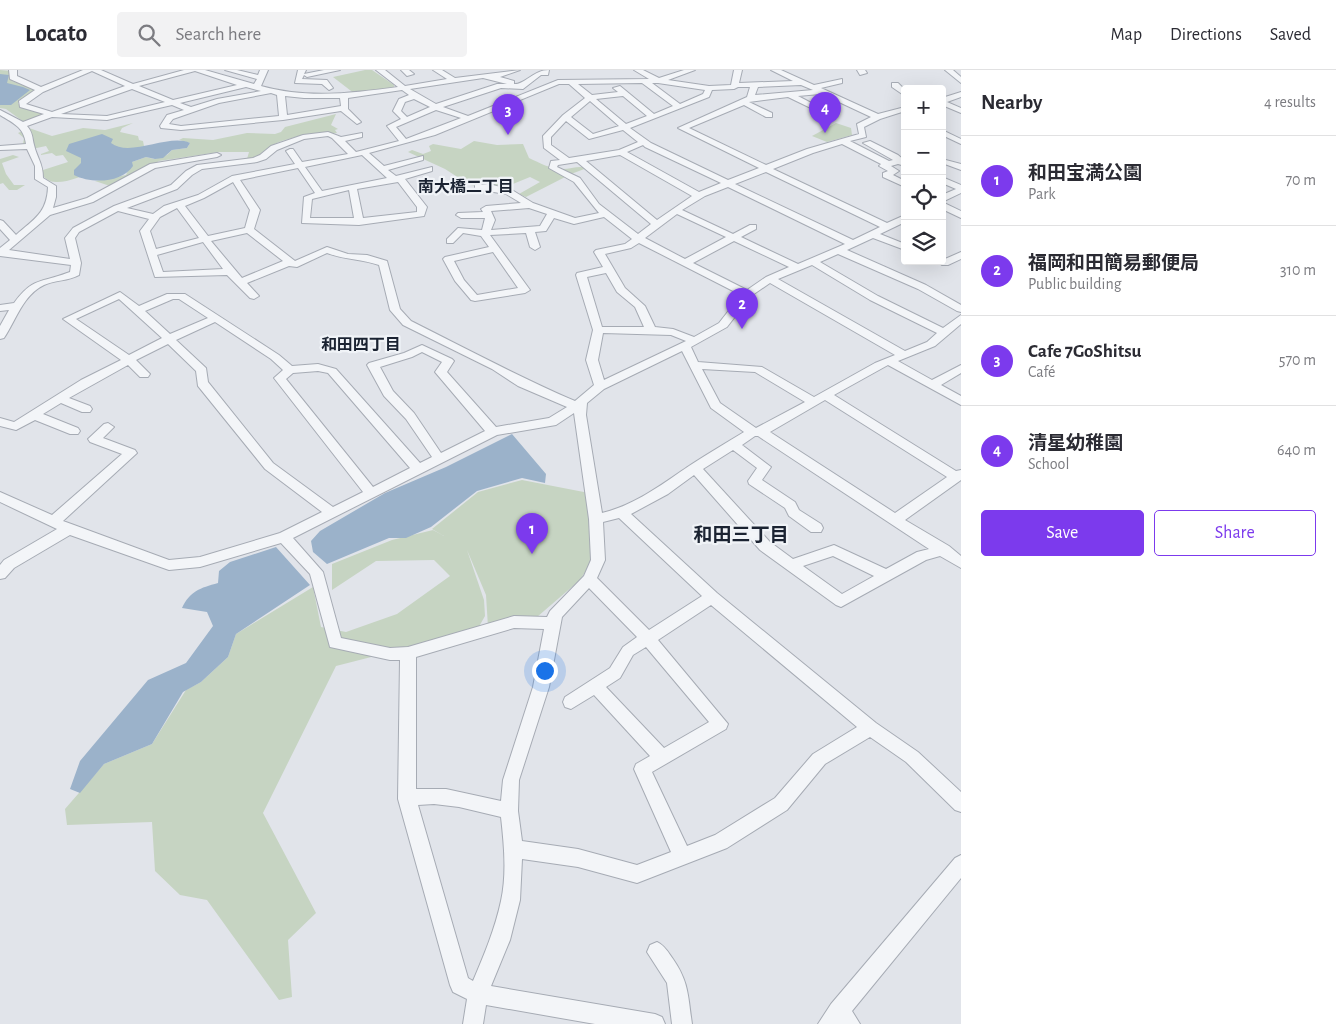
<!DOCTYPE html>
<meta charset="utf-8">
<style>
:root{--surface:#fff;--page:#f2f2f3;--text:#2b2b33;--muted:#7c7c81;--line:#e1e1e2;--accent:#7c3aed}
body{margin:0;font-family:"Alegreya Sans","Noto Sans JP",sans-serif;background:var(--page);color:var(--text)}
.controls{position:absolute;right:15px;top:15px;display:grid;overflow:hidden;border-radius:5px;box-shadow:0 5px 20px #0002}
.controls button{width:45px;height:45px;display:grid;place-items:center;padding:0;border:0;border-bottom:1px solid var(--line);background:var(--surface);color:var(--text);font:25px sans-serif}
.you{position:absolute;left:544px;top:600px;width:18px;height:18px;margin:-12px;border:4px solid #fff;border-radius:50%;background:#1a73e8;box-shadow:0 0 0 8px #1a73e833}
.badge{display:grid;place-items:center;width:32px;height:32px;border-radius:50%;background:var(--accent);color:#fff;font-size:16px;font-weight:700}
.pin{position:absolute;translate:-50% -41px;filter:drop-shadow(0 1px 2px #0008)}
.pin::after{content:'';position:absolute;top:26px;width:18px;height:15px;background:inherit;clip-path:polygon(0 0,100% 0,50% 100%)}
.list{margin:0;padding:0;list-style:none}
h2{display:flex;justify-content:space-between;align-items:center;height:65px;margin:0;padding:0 20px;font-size:21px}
h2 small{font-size:16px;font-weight:400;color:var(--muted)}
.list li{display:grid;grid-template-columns:32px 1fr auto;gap:15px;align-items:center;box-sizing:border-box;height:90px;padding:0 20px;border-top:1px solid var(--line)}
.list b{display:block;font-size:19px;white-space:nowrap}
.list p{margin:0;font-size:16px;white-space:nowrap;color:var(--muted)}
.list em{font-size:16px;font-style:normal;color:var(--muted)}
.actions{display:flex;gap:10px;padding:15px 20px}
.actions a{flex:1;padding:11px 0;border:1px solid var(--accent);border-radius:5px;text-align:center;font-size:18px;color:var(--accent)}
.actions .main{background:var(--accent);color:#fff}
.icon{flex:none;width:28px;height:28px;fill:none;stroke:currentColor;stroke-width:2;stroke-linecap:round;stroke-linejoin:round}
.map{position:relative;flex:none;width:961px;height:954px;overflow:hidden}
header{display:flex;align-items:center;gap:30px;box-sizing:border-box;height:70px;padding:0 25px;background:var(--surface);border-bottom:1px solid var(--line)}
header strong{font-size:24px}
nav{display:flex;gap:28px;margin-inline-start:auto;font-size:18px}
.search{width:350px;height:45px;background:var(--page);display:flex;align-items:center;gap:12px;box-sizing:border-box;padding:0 18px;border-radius:5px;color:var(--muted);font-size:19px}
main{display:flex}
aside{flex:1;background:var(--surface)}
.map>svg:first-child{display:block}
.green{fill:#c6d4c2}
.water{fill:#9bb2ca}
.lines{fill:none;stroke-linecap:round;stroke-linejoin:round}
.minor-casing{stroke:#a6abb4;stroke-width:2}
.minor{fill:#f3f5f8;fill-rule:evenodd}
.labels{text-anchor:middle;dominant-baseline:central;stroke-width:4.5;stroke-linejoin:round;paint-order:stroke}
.far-neighbourhood-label{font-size:16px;font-weight:bold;fill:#1b2332;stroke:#f0f3f7}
.neighbourhood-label{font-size:19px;font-weight:bold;fill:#1b2332;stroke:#f0f3f7}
</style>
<header>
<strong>Locato</strong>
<div class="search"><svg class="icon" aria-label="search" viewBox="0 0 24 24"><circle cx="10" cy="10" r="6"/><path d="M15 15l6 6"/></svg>Search here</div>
<nav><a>Map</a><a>Directions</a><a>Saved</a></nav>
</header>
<main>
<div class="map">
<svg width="961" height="954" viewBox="0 0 961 954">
<rect width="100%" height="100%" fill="#e1e4ea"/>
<g class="green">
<polygon points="0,0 11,1 10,9 12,11 35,20 19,30 18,34 35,39 46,45 25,53 6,39 0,38"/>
<polygon points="365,0 372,0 394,15 394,17 355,24 333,7"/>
<path d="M336,44L331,55L338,59L335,60L337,63C326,65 314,62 302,65C292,68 279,71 271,76C261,82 261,87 247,89L249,82H219L159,91L139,104L110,116L95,111L126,105L132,92L146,87L154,89L167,85L172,80L187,78L190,73L179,70L183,68L213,70L247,63L275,64L281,62L285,57Z"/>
<path d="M133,53L122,58L120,62L138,66L139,70L143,71L144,76C122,86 79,113 56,112C49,112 46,109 42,105L43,100L68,92L63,85L56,86L52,83L41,85V84L49,81L46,76L32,79L23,74L24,68L18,63L29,58L52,66L83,58L105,60Z"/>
<polygon points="836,53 851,58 852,65 827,72 812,66"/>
<path d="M474,71L497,75L523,74L529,88C540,93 550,99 563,99C571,99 579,95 587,98L571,104L526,127L519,124L540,112L530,107L503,118L490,119L470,115L445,99L408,82L412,80L423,84L431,81L429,76L433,74L461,79Z"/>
<polygon points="13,85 19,87 2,93 6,104 14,115 25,115 17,120 9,120 3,113 0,114 0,89"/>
<polygon points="522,410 589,423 594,488 580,510 537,547 488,557 486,525 467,480 484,530 485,546 477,560 336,596 263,743 316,843 288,870 292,927 279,930 207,830 180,825 155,801 152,752 67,755 65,739 104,694 152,674 186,620 201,612 228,587 236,564 313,517 321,557 346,562 397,544 450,506 434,490 376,491 332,520 332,494 392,470 433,460 444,466 432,459 478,422"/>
</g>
<g class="water">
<polygon points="0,4 9,5 7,13 23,17 30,20 11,35 0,35"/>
<path d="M102,64L113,69L111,73C130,88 169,63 190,73L187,78L172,80L163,88L155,89L146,87L132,92L133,96C122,113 91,114 74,105V100L81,93V88L66,81L69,74Z"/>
<polygon points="512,364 546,404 545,413 522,408 477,421 431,457 406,468 389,468 327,494 313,482 311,471 320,461 385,423 446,397"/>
<path d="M276,477L310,515L236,564L228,587L201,612L183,622L152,674L104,694L80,723L70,719L80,691L148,610L186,593L213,556L207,542L182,538C190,521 200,518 218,513L219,501L230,492Z"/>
</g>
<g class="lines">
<g class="minor-casing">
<g id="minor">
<path d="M9,0H17V6L41,17L83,0H101L133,14L184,0H205L254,14L257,9L225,0H237L258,5L260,0H268L261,16C307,29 352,23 398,17L376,0H385L405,16L447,9L433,0H442L455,8L520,0L500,7L514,11V14C525,15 533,0 549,0L548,5H541L523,19L501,18L443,37L468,46L558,10L649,9L634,0H643L659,8L684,0H695L668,10L709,16L731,15L734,0H742L739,13L793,11L771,0H781L814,15L842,9V13L821,18L878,44L905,37V41L880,49L864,57L866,67L850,71L889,91L893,90L863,73L870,71L898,85L905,91V96L898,94L891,96L899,101L893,105L905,111V117L883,107V103L888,101L879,96L881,94L842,74L813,83L773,99L887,153L905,145V152L880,164L905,174V180L873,168L847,180L926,215L961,235V242L957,241L918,219L838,184L820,192L878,226L943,258L961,245V254L935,276L898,291L932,310L961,295V303L941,315L961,326V335L888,295L834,325L956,401L961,400V410L905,450L949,476L961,486V498L940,486L926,490L841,537L836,535L760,480L694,405L668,424L631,444L717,523L876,653L918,682L961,722V742L955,740L906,692L870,667L825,694L787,740L727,778L637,813L578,797L522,789L520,830L510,870L491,916L655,944L662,947L665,954H595L486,935L483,954H463L467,929L453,922L450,915L398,729L400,590H390L330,577L310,504L281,473L200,497L169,500L70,465L14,498L5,508L0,509V495L4,490L57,459L0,432V422L52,445L122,384L90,372L88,369L104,354L108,353L114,357L103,368L135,380L137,383L63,451L74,455L169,490L200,487L280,463L322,442L265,399L198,316L196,301L168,274L136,290L150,304L148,307H140L128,295L69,328L90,336L92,339L90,342H82L61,333L43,344L78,358L80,361L78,364H70L35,350L16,360L0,356V348L14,352L81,310L121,290L63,249L120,222L139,236L167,224H185L279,285L292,296L318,294L336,299L420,393L432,387L406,349L384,326L367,295L369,293L404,283L422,275L452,289L454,291L447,302L496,357L549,348L567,337L518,316L492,299L403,255L390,240L379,195C361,189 346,190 327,183L297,197L289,196L247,213L259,226L254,229L250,228L227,205L155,207L140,161L149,149L118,141L79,162L75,168L81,193L79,205C68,211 55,210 44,215C23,225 16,250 4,268L0,269V256L9,240L0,241V235L14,233C33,207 41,213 67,203L70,202L71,195L0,186V178L10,170L0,159V150L3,151L16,165C34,149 47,143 48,117L35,109V96L27,79L0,80V76L26,74C24,57 13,53 0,45V40L23,52L44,44L20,37L19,31L35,20L10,9ZM92,1L125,16L52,42L26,34L43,22ZM195,1L237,15L173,30L139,16ZM483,8L507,14H497L436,34L410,19ZM642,13L673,36L654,44L620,16L613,18L618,22L592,25L578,14ZM652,13H658L705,20L703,24L680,34ZM559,14H569L585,28L563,45L543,66L544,78L560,90L551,91L549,98L574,112L599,143L575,148L533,133L512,120L489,114L475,115V119L506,124L521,133L486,136L481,139L483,142L458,143L456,145L461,148H485L482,160L458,158L447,169V173H453L463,163L481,166L489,177L445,187L443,189L455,211L471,230L475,231L525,223L530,220L490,165L526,163L530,177L535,180L540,177L535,162L546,161L554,148L574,154L604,147L632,169L625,174L596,180L594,182L603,197L577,203L576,205L593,260L586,290L594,315L575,331C519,307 465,278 411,251L400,239L387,191L367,185L348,184L327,177L295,191L254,159L260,140L240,110L298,98L315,123L304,127L302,153L359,155L424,146L427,137L405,109L432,101V97L396,106L388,100L423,90V86L384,96L369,83L435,65ZM801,15L813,20L755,25L758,17ZM246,17L261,21L217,29L191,37L180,33ZM738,17H750L747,27L678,58L759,98L728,110L651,73L630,58L709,27L712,20L734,19ZM132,19L165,32L107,46L61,44ZM402,20L409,25L399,29L393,41L401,49L387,56L399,71L356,82L345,71L362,67V63L341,67L328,62L303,65L271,76L260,85L253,88L197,95L186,101L171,115L114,136L73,158L65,168L70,189L9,180L50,145L93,132L155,98L217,87L221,85L217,83L150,94L87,128L53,138L56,127V116L43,108C43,93 37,88 34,75C32,67 33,63 27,56L52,47L107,50L172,35L184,40L167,45L160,56L161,58L181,60L283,50L341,41L357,54L361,52L348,39V28ZM271,23L277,25L279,46L181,56L169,54L173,49L219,33ZM820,24L832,29L817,36L798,26ZM285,26L304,28H340L341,36L287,45ZM623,26L647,46L626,54L596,29ZM788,27L817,41L839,32L871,47L857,54L859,64L807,79L766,95L689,58L744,35L766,47H772V43L749,32ZM414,29L430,37L407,47L401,41L405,32ZM590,31L619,56L593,64L571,47ZM436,40L461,48L406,69L396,57ZM566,51L589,69L623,60L638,72L619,80L569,88L551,75V67ZM328,66L332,68L348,84L302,92L293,79H290L286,81L295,94L232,106L198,125L164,136L153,144L127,138L177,119L192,105L202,99L257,92L266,89L277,80L304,69ZM643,75L645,77L721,113L699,122L627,82ZM362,85L387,108L322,121L305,97ZM620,85L692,126L657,150L586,91ZM577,92L651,154L638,164L599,134L580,108L557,97L558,95ZM766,102L880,157L853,170L735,114ZM233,112L250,140L245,158L208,166L185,136L204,128ZM398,112L417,137V142L363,148L357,119ZM728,117L845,174L798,194L741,167L756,159V155H750L733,164L682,140L705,126ZM349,120L354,148H310L312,129ZM177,138L199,168L156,179L150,161L160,147ZM529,138L547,144L540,156L491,160L495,150L491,141ZM677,144L726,167L685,189L645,168ZM247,163L283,191L242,208L211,171ZM734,171L789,197L766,207L747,220L693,193ZM203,172L223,199L163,202L157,185ZM639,173L741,225L719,253L694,267L673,259L655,257L645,236L625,218L605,184L631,178ZM493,182L518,218L477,225L464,210L454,191ZM812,195L870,230L937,263L927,272L905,281L778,209ZM606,203L617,222L635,237L644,257H602L587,207ZM770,213L895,285L875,293L814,327L762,297L698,292L691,277L727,257L751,226ZM119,229L162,268L129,285L76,249ZM173,229H179L208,248L170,264L145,241ZM215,252L271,289L283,300L274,308L363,422L333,437L273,393L208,312L206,298L176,270ZM603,263L671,265L686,271L604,310L598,290ZM682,281L711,338L744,362C726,373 707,384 689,396C661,415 635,435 602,443L586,345L587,333L604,319ZM422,282L442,292L435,302L485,361L441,383L414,343L393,321L380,297L412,287ZM702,299L755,302L805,332L756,358L720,333ZM318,301L328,303L410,398L373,417L286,309L293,303ZM825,330L947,407L895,443L770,362ZM574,343L589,449L591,490L584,506L550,541L547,547L514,546L408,577L390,578L341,568L323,502L293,468L497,365L556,355ZM755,366H758L929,479L917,482L886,499L834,475L793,489L770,472L703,399L733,380L757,398L748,411L749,414L785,438L789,446L811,462H821L823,458L821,454L799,440L795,432L762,410L771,397L742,375ZM619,448L702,526L649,560L597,508L605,490L603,452ZM833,486L874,506L842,524L803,496ZM589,518L637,567L623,577L610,598L565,627L563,632L565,637L571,639L594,625L650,686L636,694L634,699L671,782L637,795L578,779L522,771L518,741L519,710L549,617L562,547ZM711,535L857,657L813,684L775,728L715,765L687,776L652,702L726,659L728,654L658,570ZM514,558L544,559L533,617L503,710L501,731L446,719H416V587ZM646,577L709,652L664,678L606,617L620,608L633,585ZM434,734L459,737L501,747C504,774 507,804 501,831C495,859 484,885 473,911L468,908L418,735Z"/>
<polygon points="298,0 306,0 304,4 324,0 340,0 307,7 304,5 302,9 327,10 333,18 329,20 322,14 295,13"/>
<polygon points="401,0 409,0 414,4 407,6"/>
<polygon points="857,0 865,0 867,3 860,5"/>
<polygon points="945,0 953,0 961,7 961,13"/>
<polygon points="892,13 898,13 905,20 905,26 892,17"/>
<polygon points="961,22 961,27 947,32 961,38 961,43 942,35 942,28"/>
<polygon points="942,60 961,69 961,74 942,65"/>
<polygon points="942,89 961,94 961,100 942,93"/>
<polygon points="942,107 961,115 961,123 942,132 942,125 956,119 942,113"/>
<polygon points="942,132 961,141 961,148 942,139"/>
<polygon points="961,182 961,189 948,195 942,195 937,191 942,191 942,188 945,189"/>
<polygon points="961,785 961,808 852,941 860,954 818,954 831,934 955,788"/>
<path d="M657,872C665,876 668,882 673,889C689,912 688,927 692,954H672L667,913L647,882L650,875Z"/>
</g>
</g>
<use href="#minor" class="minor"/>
</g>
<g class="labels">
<g class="far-neighbourhood-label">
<text x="466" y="117">南大橋二丁目</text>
<text x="361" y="275">和田四丁目</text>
</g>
<g class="neighbourhood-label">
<text x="741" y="465">和田三丁目</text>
</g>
</g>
</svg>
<div class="controls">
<button>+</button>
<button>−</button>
<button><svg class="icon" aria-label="locate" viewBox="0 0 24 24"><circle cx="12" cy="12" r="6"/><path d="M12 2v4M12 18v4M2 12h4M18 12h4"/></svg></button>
<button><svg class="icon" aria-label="layers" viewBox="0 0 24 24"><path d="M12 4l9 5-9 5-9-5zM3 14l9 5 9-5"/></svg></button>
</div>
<div class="you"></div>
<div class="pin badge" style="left:532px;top:484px">1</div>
<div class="pin badge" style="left:742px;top:259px">2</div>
<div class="pin badge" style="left:508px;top:65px">3</div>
<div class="pin badge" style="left:825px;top:63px">4</div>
</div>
<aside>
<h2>Nearby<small>4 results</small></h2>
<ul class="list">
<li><span class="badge">1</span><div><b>和田宝満公園</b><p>Park</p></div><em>70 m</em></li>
<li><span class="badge">2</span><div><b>福岡和田簡易郵便局</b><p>Public building</p></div><em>310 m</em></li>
<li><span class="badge">3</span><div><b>Cafe 7GoShitsu</b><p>Café</p></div><em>570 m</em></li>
<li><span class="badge">4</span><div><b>清星幼稚園</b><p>School</p></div><em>640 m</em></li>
</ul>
<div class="actions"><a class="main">Save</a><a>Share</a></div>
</aside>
</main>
